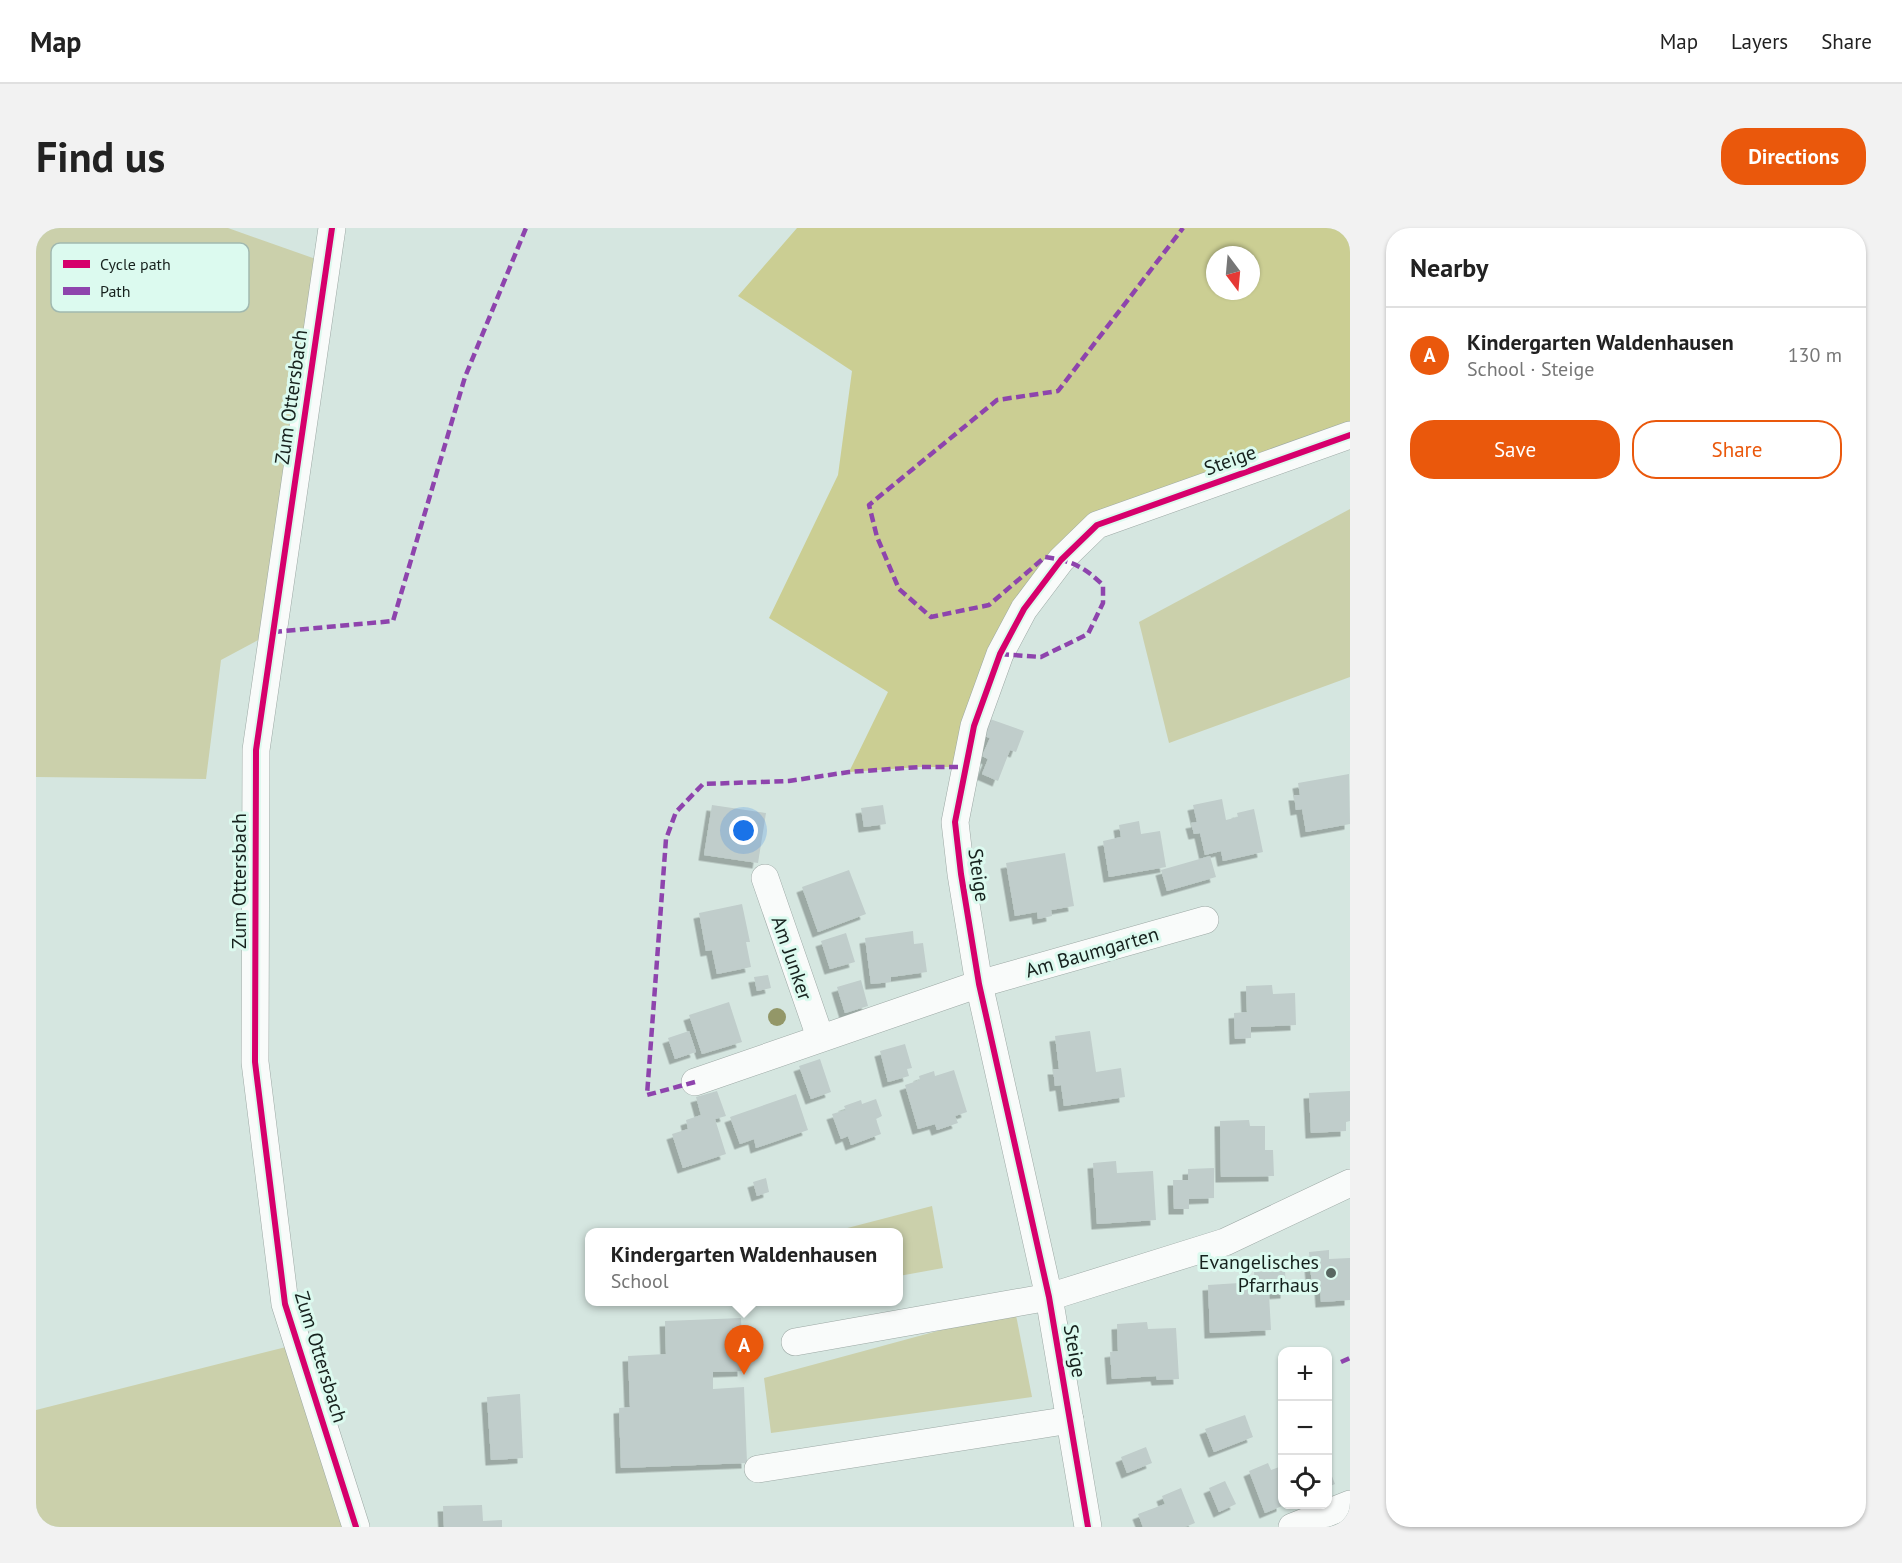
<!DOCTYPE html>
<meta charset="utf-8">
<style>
:root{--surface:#fff;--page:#f2f2f2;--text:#222;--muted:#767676;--line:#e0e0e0;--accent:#ea580c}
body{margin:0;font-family:"PT Sans",sans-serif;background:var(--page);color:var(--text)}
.controls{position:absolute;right:18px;bottom:18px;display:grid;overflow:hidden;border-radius:12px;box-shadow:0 2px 4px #0004}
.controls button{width:54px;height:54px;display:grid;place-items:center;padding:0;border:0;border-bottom:2px solid var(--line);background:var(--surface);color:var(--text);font:30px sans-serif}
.compass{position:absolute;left:1170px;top:18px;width:54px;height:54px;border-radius:50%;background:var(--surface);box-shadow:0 2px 4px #0004;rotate:164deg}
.you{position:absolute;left:708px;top:603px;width:21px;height:21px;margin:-15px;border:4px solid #fff;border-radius:50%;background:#1a73e8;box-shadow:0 0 0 9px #1a73e833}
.badge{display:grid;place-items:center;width:39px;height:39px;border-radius:50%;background:var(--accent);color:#fff;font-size:20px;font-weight:700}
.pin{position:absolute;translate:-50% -50px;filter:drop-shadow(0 2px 3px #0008)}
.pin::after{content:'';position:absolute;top:32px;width:21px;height:18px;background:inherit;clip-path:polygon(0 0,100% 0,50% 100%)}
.popup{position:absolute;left:549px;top:1000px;width:318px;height:78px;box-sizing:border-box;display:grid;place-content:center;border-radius:12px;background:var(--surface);filter:drop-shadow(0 2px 4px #0005);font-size:20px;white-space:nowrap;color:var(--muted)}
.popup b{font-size:22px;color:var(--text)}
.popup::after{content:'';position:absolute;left:50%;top:100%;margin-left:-12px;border:12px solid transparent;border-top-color:var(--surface)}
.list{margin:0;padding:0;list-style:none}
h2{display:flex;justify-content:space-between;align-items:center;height:78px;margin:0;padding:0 24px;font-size:26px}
h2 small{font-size:20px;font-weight:400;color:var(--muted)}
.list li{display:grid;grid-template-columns:39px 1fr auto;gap:18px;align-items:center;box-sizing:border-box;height:96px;padding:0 24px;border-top:2px solid var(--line)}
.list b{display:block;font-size:22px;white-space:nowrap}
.list p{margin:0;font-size:20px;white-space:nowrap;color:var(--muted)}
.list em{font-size:20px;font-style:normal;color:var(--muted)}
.actions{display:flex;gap:12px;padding:18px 24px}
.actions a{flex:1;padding:14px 0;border:2px solid var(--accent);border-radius:24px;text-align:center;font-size:21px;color:var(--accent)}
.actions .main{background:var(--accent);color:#fff}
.icon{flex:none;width:33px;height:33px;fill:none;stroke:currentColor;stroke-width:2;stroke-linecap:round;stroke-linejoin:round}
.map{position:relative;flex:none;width:1314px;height:1299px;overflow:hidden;border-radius:24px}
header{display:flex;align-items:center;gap:36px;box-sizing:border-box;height:84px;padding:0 30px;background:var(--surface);border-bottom:2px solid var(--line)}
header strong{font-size:28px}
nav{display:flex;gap:33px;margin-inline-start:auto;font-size:21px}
.intro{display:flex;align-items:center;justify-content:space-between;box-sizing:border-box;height:144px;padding:0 36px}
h1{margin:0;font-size:42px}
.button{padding:15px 27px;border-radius:24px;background:var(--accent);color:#fff;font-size:21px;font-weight:700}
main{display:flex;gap:36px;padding:0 36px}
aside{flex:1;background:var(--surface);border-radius:24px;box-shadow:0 2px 4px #0004}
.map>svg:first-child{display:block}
.green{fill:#cbd0ab}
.forest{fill:#cbce93;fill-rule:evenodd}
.building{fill:#c0cdcb;filter:url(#shadow)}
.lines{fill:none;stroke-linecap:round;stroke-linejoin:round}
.street-casing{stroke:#9ca8a4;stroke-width:28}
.street{stroke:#f9fbfa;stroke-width:27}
.quiet{stroke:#8e44ad;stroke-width:4.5;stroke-dasharray:9 4.5;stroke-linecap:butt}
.cycleway-casing{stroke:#dcfaef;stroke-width:10}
.cycleway{stroke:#d6006c;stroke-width:6}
.tree{fill:#939768}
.poi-dot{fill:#596661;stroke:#dcfaef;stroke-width:2}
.labels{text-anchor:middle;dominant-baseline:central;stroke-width:6;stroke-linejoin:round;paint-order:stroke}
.street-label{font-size:20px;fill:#16211d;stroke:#dcfaef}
.poi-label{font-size:20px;fill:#16211d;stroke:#dcfaef;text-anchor:end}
.key{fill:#dcfaef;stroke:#a1b9b0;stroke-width:1.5}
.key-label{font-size:16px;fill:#16211d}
</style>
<header>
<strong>Map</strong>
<nav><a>Map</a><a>Layers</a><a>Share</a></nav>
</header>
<div class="intro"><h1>Find us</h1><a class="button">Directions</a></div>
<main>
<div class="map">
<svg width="1314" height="1299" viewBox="0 0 1314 1299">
<defs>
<filter id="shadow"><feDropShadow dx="-5.5" dy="5.5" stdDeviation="0" flood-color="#0004"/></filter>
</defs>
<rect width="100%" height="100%" fill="#d5e6e0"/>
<g class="green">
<polygon points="0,0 192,0 291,35 237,404 185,432 170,551 0,549"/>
<polygon points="1314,281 1314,449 1133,515 1103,394"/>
<polygon points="896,978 907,1040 863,1048 862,1004 796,1004"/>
<polygon points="979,1082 996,1169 735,1205 728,1150"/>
<polygon points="262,1116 320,1299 0,1299 0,1182"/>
</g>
<path class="forest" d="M761,0H1314V207L1061,297L988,381L929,539H883L813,544L852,464L733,390L802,247L816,143L702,68ZM1179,27H1215V63H1179Z"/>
<g class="building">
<polygon points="954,491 988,503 980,524 974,522 962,553 946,546 952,531 946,528 954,510 948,508"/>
<polygon points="1313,546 1314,596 1270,604 1266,581 1260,582 1258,567 1264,567 1262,555"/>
<polygon points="1186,571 1190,592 1202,589 1201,585 1218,581 1227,624 1187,633 1185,623 1169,627 1164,605 1158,606 1155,595 1161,594 1157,577"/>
<polygon points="676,577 730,585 722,635 668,627"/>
<polygon points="847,577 850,596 828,599 825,580"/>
<polygon points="1103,593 1105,606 1124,603 1130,639 1073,649 1067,613 1085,609 1083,597"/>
<polygon points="1029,625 1038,678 1015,682 1016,688 1002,691 1001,684 979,688 970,635"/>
<polygon points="1174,628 1180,649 1131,663 1125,642"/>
<polygon points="813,642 830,686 782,704 766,659"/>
<polygon points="706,676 714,714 710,714 715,739 681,746 676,722 670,723 663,685"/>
<polygon points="877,703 878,716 887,715 891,744 855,749 855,754 835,756 829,710"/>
<polygon points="810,705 819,734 794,741 785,713"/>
<polygon points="732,747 735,760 721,763 718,749"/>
<polygon points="825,752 832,778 809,785 801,759"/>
<polygon points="1236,757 1237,766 1259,765 1260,797 1215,799 1215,810 1199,811 1198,785 1211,784 1210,758"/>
<polygon points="693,774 706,814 666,826 653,787"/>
<polygon points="653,803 660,824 639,831 632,810"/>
<polygon points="1054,803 1060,844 1085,840 1089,869 1028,878 1025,857 1019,858 1017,841 1023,841 1019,808"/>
<polygon points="869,816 876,840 871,841 873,848 852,854 844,823"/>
<polygon points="784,831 795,864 775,871 763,838"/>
<polygon points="918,842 931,884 919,888 922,895 901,902 899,896 882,901 869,857 884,852 883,848 898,843 899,848"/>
<polygon points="681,863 690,888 679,891 690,926 647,940 636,906 652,901 650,892 665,887 660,869"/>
<polygon points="1314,863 1314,893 1310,894 1310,903 1275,905 1273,865"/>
<polygon points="760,866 772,902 720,920 718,911 704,916 694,889"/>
<polygon points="840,871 846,888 840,891 845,906 815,917 812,908 805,911 796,886 810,882 808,878 825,872 826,876"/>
<polygon points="1213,892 1214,898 1229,898 1229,922 1237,922 1238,948 1185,949 1184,893"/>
<polygon points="1080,933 1081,945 1117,943 1120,992 1061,996 1057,935"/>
<polygon points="1178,940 1178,970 1153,971 1153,981 1138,981 1137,952 1152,952 1152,941"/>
<polygon points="730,950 733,964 721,968 717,954"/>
<polygon points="1293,1022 1293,1031 1314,1030 1314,1072 1285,1074 1284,1058 1276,1059 1273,1024"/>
<polygon points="1249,1042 1250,1065 1233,1066 1235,1102 1174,1105 1172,1057 1219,1054 1218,1044"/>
<polygon points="705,1090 707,1143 677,1144 677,1161 708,1159 711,1235 585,1240 583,1180 594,1179 592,1128 630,1126 629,1093"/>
<polygon points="1111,1094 1112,1101 1140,1100 1143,1151 1121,1152 1120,1148 1076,1151 1074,1124 1082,1123 1081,1096"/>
<polygon points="484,1166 487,1230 455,1232 451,1169"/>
<polygon points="1209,1187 1217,1209 1178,1224 1169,1201"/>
<polygon points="1110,1219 1116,1235 1091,1245 1085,1229"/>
<polygon points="1232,1235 1235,1242 1246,1238 1246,1278 1229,1285 1213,1243"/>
<polygon points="1292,1238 1299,1256 1292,1259"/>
<polygon points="1189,1253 1200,1276 1183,1284 1173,1260"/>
<polygon points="1145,1260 1159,1295 1149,1299 1107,1299 1102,1286 1129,1276 1126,1268"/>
<polygon points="446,1277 447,1293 466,1292 466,1299 408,1299 407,1278"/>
</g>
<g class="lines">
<g class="street-casing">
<g id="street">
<polyline points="296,0 220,522 219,834 249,1076 320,1299"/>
<polyline points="729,650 784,809"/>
<polyline points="659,854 943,756 1169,692"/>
<polyline points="759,1114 1013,1069 1189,1014 1314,955"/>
<polyline points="722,1241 1034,1192"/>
<polyline points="1052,1299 1013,1069 943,756 925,646 919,594 938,498 964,426 988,381 1025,332 1061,297 1314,207"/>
<polyline points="1256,1299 1314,1276"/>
</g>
</g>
<use href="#street" class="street"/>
<g class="quiet">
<polyline points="237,404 357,393 429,149 490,0"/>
<path d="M964,426L1005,429L1052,406L1067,375V357C1047,338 1036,333 1009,329L953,377L895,389L863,361L841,309L833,277L961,172L1022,163L1147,0"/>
<polyline points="659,854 611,867 630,611 640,584 667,556 753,553 813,544 884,539 929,539"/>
<polyline points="1305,1134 1314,1130"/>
</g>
<g class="cycleway-casing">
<g id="cycleway">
<polyline points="296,0 220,522 219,834 249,1076 320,1299"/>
<polyline points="1052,1299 1013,1069 943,756 925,646 919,594 938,498 964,426 988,381 1025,332 1061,297 1314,207"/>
</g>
</g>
<use href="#cycleway" class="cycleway"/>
</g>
<circle class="tree" cx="741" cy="789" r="9"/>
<circle class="poi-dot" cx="1295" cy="1045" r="6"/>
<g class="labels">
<g class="street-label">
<text transform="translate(255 169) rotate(-82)">Zum Ottersbach</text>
<text transform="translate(1194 232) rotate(-20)">Steige</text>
<text transform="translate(943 647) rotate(82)">Steige</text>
<text transform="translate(203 653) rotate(-90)">Zum Ottersbach</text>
<text transform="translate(1056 724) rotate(-16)">Am Baumgarten</text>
<text transform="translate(756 730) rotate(71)">Am Junker</text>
<text transform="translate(1039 1123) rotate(80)">Steige</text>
<text transform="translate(285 1129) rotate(73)">Zum Ottersbach</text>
</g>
<g class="poi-label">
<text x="1283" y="1034">Evangelisches<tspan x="1283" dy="23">Pfarrhaus</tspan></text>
</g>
</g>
<rect x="15" y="15" width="198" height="69" rx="9" class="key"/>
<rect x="27" y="32" width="27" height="8" fill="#d6006c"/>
<rect x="27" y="59" width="27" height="8" fill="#8e44ad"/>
<g class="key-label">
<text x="64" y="42">Cycle path</text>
<text x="64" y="69">Path</text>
</g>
</svg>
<div class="controls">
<button>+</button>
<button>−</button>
<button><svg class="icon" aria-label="locate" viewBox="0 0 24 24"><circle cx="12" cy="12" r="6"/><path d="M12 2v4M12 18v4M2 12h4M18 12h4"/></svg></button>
</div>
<svg class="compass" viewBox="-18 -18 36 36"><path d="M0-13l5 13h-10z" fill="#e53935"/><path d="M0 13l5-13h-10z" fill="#767676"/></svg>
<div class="you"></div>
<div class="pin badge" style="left:708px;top:1147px">A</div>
<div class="popup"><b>Kindergarten Waldenhausen</b>School</div>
</div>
<aside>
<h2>Nearby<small></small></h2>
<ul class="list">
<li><span class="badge">A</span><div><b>Kindergarten Waldenhausen</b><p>School · Steige</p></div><em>130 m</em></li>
</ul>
<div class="actions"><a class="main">Save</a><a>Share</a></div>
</aside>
</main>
